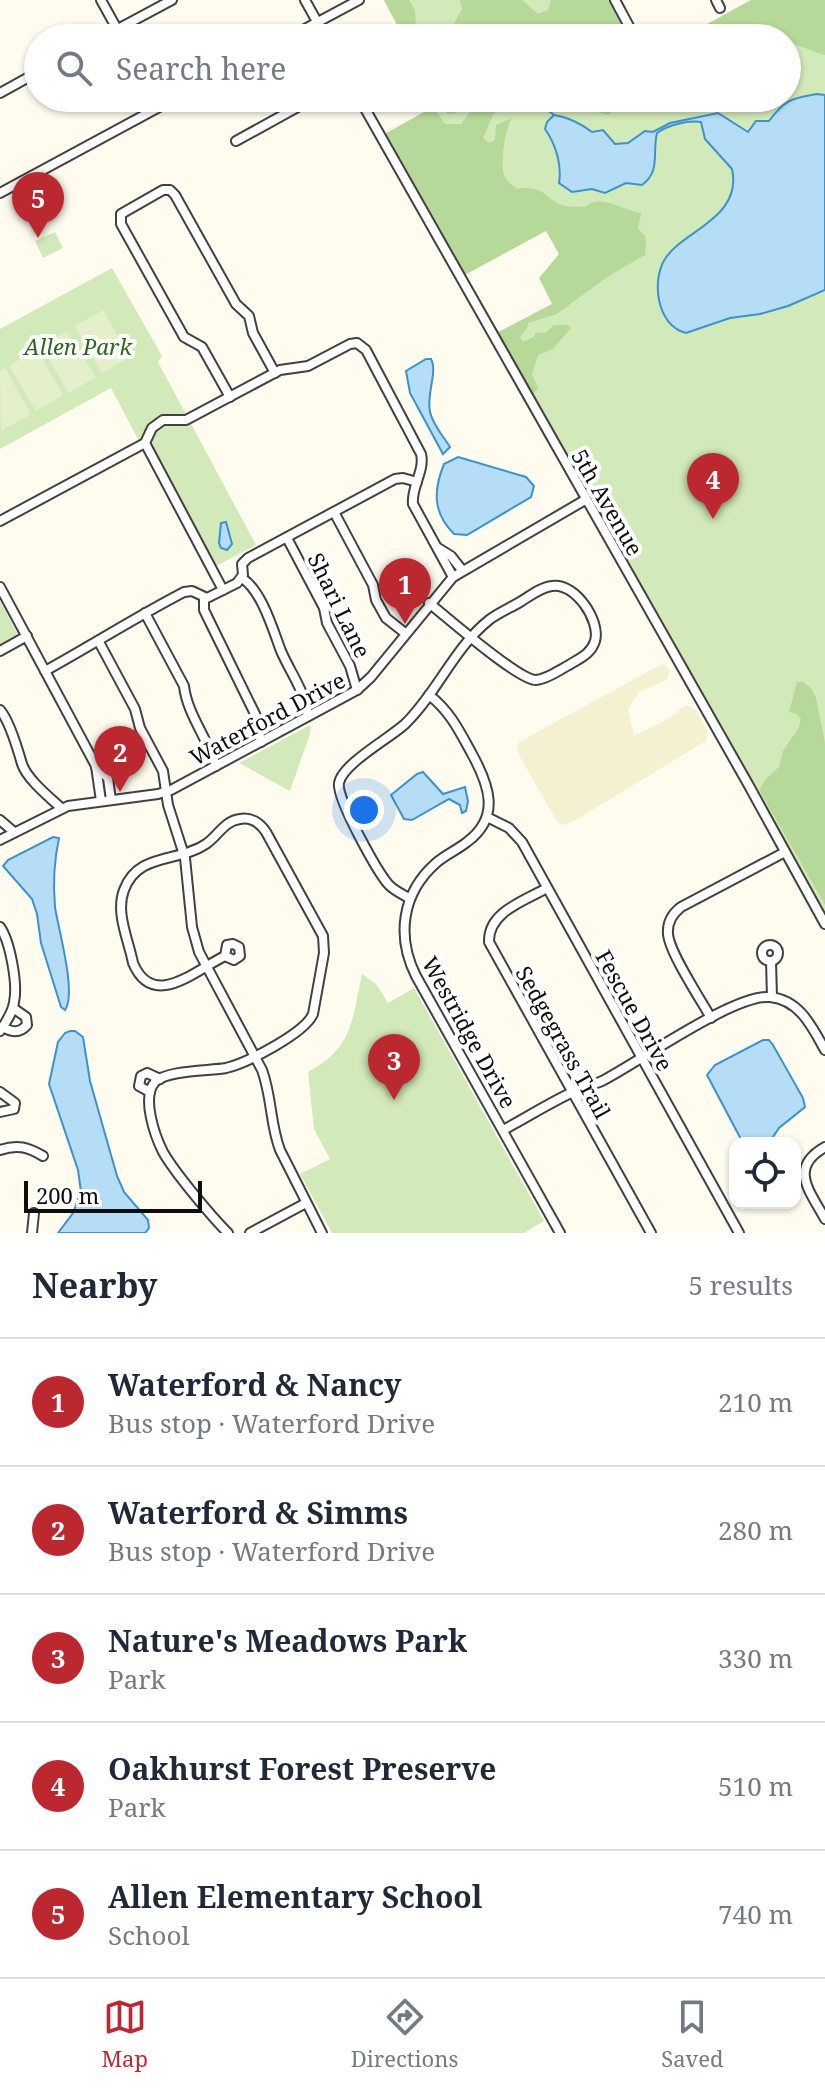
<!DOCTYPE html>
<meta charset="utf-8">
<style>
:root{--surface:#fff;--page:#f2f2f3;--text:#1f2937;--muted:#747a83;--line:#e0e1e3;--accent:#bc282f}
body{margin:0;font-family:"Noto Serif",serif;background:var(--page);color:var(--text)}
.controls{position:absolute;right:24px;bottom:24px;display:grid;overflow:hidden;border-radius:16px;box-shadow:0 2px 6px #0004}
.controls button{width:72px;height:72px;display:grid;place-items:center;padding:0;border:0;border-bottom:2px solid var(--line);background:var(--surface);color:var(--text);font:40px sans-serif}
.scale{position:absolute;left:24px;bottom:20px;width:178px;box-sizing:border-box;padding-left:8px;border:4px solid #0e0e0e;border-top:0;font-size:22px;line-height:28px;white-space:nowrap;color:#0e0e0e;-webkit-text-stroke:6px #fff;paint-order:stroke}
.you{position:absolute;left:364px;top:810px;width:28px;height:28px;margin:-20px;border:6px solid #fff;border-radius:50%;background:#1a73e8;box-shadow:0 0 0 12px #1a73e833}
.badge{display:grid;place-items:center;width:52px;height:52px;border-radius:50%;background:var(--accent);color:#fff;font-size:26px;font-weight:700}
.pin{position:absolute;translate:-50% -66px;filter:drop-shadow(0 2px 4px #0008)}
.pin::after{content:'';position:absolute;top:42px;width:28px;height:24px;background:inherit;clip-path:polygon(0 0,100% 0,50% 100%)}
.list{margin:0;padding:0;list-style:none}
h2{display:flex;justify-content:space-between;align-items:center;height:104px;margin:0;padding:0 32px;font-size:34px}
h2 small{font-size:26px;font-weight:400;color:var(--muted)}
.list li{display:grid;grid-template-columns:52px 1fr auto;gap:24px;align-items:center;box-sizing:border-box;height:128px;padding:0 32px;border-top:2px solid var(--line)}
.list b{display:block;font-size:30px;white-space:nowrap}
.list p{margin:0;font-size:26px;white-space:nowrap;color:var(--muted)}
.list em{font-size:26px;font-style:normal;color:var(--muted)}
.icon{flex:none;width:44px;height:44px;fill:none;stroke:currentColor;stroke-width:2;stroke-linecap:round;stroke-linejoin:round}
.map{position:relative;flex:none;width:825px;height:1233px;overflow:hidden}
.search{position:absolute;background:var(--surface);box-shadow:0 2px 6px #0004;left:24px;right:24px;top:24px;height:88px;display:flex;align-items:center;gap:20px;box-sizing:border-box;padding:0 28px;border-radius:44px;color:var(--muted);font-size:30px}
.sheet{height:744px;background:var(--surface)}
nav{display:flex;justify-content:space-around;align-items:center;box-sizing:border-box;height:112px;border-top:2px solid var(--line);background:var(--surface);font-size:22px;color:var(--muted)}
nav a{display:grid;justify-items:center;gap:4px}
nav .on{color:var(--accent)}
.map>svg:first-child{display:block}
.farmland{fill:#f4f1d0}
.green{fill:#d2e9b9}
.forest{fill:#b6d999}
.pitch{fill:#e3f0cb}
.water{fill:#b5ddf5;stroke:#3d92cb;stroke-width:2}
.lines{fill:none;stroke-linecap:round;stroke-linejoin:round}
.stream{stroke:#3d92cb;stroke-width:2}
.minor-casing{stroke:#414141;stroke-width:12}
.minor{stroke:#fff;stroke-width:8}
.labels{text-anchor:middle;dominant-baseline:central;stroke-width:8;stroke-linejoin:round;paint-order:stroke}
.park-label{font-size:22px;font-style:italic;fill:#2d651f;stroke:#fff}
.street-label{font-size:22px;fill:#0e0e0e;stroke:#fff}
</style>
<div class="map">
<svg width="825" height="1233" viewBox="0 0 825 1233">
<rect width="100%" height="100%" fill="#fffcef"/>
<polygon class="farmland" points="662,664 667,666 670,671 667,680 639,692 628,709 634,736 668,719 686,705 696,710 705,726 708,734 706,741 574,821 565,825 558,823 520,757 517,749 519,742"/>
<g class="green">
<polygon points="384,0 459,0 462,9 458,18 503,0 612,0 633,38 404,38"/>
<polygon points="751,0 825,0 825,912 495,334 578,290 547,231 405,172 499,108 515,102 519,107 540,98 787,98 787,38 682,38"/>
<polygon points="459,98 492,98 491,101 472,108 461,124 445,125 437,112 441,109 458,110"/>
<polygon points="55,232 63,248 43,258 35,241"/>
<polygon points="112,268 162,356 158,362 256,545 214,567 145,438 139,441 111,388 0,449 0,329"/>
<polygon points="0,601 19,637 0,647"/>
<polygon points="310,725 311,731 290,791 239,763"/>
<path d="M362,974L377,985L388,1003L414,988L544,1221L524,1233H332L300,1174L330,1159L314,1129L308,1072C353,1048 352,1020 362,974Z"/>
</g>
<g class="forest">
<polygon points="384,0 409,0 415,10 416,28 432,38 404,38"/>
<polygon points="459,0 522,0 538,14 548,10 551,0 612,0 626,25 621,32 621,38 433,38 451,29 462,9"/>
<path d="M751,0H825V55C811,52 802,44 787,44V38H737L736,32L732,30L724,38H711V32L708,31L697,38L689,34Z"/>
<path d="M438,98H459L456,113L449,114L441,109L437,112L445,124H461L472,108L491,101L492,98H657L641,104L624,102L608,115L576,105L560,111L555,100L544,106L530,101L519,107L514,103L494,113L483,138L489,143L495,140L496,125L512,118C505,128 500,163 504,175C506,181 513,186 517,189C546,184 544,200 565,206C571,207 578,206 585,207C602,193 621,210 641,213L638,229L646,237L645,255L607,277L557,314L528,323L527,328L520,337L523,342L534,337L536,332L545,333L554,325H568L571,328L553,349L538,355L532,374L538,388L531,397L495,334L552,304L539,278L559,254L546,231L463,276L383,135L440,103Z"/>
<polygon points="797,682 803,682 811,688 816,698 825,743 825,905 759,790 765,780 779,767 783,751 799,727 801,719 797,714 789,712"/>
</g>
<g class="pitch">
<polygon points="103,310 130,357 102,373 75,326"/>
<polygon points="67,331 96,377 69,393 41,347"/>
<polygon points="37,349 63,395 36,411 9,366"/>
<polygon points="5,368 31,414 1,431 0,371"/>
</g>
<g class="water">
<path d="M817,94L825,95V290L788,306L760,314L730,318L686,333C657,326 651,281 665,259C682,231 743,218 732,169L705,139L701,122C688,120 668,125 657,133C652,153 661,171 642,185L626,183L605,193L592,189L572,192L559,183C562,165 556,145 545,129L547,122L554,115C567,117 582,124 592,132L603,130L615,144L628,143L645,131L653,132L670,123L718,113L748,132L756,121H769C786,98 792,99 817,94Z"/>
<path d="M426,359H431C438,372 426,394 430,412C433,425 443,436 450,447L443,454L410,393L406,371Z"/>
<path d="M458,457L526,477L534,486L531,497L467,535L454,534C433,513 433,491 444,464Z"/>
<polygon points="226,522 232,544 227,550 221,548 219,543 221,523"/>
<polygon points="423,772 443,794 465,787 468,801 466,811 462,813 460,805 449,799 412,820 404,819 391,795 417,774"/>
<path d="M53,837L59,838C54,861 53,884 55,907C58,928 77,993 65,1010L61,1007L41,943L37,914L32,899L3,866L8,860Z"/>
<polygon points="70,1031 75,1031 83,1037 90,1081 117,1176 124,1192 148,1220 149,1228 145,1233 58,1233 73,1213 81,1192 78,1170 49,1084 58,1042 65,1033"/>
<polygon points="763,1040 769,1040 773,1045 803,1098 805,1107 779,1128 769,1143 743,1143 707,1075 715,1065"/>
</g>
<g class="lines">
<g class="stream">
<polyline points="450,31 460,38"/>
<polyline points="533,98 554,115"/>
</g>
<g class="minor-casing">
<g id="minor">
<polyline points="101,0 117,29"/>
<polyline points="305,0 326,38"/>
<polyline points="615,0 631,30"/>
<polyline points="716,0 720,8"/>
<polyline points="101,38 172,0"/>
<polyline points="288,38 359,0"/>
<polyline points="0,93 38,72"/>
<polyline points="359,98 748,784 825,924"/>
<polyline points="236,141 314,98"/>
<polyline points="0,193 176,98"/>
<polyline points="230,397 202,347 184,337 121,224 121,214 163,190 170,190 175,195 236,304 249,316 253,333 275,373"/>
<polyline points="145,443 223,590"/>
<polyline points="334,512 373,585 376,600 386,618 405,633"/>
<path d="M0,521L145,443L152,428L163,420H186L280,370L308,366L350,344L357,343L366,350L421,454C425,471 411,487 413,504L453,577"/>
<polyline points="287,538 324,608 327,623 350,666 357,690"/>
<polyline points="438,548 451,556 462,570"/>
<path d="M242,578C262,591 273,630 281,651C291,674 305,691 308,716"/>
<polyline points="0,587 96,766 101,801"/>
<polyline points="204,598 204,610 256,716 261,742"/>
<path d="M145,613L184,686C187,714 208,739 216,766"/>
<path d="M99,642L135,709L140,728L163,771L168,805L185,858L192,927L199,952L262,1070C272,1097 270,1124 280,1150L322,1233"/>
<polyline points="0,651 27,636"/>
<path d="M45,671C92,645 136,617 184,592L192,591L207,598L237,583L243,575L242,564L248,558L395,479L403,478L417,482"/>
<path d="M429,695C450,711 460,732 472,754C489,785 501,817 467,842C457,850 445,855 436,863C402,893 396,936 416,976L560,1233"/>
<path d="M0,710C9,720 18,750 22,764C27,779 49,797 61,808"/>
<polyline points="96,767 108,778 111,800"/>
<polyline points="487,817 509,828 522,842 739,1233"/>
<polyline points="0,820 14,832"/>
<polyline points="0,840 68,806 158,794 171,790 357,690 371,677 453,577 585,500"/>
<path d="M547,888C524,901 488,912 489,942L651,1233"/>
<path d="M409,898C402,894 395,891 389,885C378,873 336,798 339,783C342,764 390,738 405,724C437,693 454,648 489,620C498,613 510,608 520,602C530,596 541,587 552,586C575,582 601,621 595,641C591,654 580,658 569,665C559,670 548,679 536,680C518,680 448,618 429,603"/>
<path d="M0,927C10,941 18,984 14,1002C13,1012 6,1022 0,1031"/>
<circle cx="770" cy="953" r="8"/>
<path d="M225,956L227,945L233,944L239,947L240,956L234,960L225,956C194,971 153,1010 133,963C129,941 115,913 124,890C138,852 178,863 206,844C218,836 224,821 240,819C251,817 260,823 266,832L323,936L324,953L313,1014C305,1033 247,1063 226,1068C209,1071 167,1070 155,1082C141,1097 155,1136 163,1152C175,1173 211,1216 228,1233"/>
<polyline points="771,961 772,997"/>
<path d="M711,1018C701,1000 669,952 668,934C667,922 672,914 681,907L785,852"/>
<path d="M2,1027C12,1032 19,1034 27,1025L26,1017L13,1008"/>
<polyline points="0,1092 15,1103 14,1109 0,1112"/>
<polyline points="150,1092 139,1086 141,1076 147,1073 160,1079"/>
<path d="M503,1130C526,1118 549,1103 573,1092C582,1088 592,1085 602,1081C639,1062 734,994 770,997C800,1000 812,1027 825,1050"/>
<path d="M825,1147C788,1168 810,1191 825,1219"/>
<path d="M0,1150C17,1144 28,1147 43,1156"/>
<polyline points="32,1233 34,1213"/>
<polyline points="250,1233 306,1203"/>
</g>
</g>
<use href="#minor" class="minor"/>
</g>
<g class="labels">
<g class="park-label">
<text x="78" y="346">Allen Park</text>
</g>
<g class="street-label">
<text transform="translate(608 502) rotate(60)">5th Avenue</text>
<text transform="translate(340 605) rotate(64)">Shari Lane</text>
<text transform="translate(267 718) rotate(-28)">Waterford Drive</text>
<text transform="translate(635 1010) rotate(61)">Fescue Drive</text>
<text transform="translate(470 1032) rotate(61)">Westridge Drive</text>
<text transform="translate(564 1042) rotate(61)">Sedgegrass Trail</text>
</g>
</g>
</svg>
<div class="controls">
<button><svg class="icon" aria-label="locate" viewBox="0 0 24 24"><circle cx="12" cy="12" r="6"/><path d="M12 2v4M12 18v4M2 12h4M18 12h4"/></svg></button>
</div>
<div class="scale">200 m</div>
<div class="you"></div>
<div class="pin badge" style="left:405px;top:624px">1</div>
<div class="pin badge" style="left:120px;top:792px">2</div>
<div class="pin badge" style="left:394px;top:1100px">3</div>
<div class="pin badge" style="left:713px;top:519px">4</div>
<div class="pin badge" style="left:38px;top:238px">5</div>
<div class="search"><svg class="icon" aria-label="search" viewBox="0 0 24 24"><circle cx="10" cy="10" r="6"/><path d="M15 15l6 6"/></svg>Search here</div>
</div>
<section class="sheet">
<h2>Nearby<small>5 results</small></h2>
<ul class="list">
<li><span class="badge">1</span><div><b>Waterford &amp; Nancy</b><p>Bus stop · Waterford Drive</p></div><em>210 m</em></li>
<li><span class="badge">2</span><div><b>Waterford &amp; Simms</b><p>Bus stop · Waterford Drive</p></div><em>280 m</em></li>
<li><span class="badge">3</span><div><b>Nature's Meadows Park</b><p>Park</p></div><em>330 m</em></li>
<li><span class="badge">4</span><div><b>Oakhurst Forest Preserve</b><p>Park</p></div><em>510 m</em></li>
<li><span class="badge">5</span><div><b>Allen Elementary School</b><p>School</p></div><em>740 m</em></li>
</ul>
</section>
<nav>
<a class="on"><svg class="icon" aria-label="map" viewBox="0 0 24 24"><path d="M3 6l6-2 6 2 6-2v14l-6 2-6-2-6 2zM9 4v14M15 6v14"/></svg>Map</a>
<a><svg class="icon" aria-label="directions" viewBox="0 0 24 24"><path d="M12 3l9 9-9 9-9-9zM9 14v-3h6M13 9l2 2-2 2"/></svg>Directions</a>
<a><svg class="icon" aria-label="saved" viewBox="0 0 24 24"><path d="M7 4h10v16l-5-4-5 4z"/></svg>Saved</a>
</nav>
